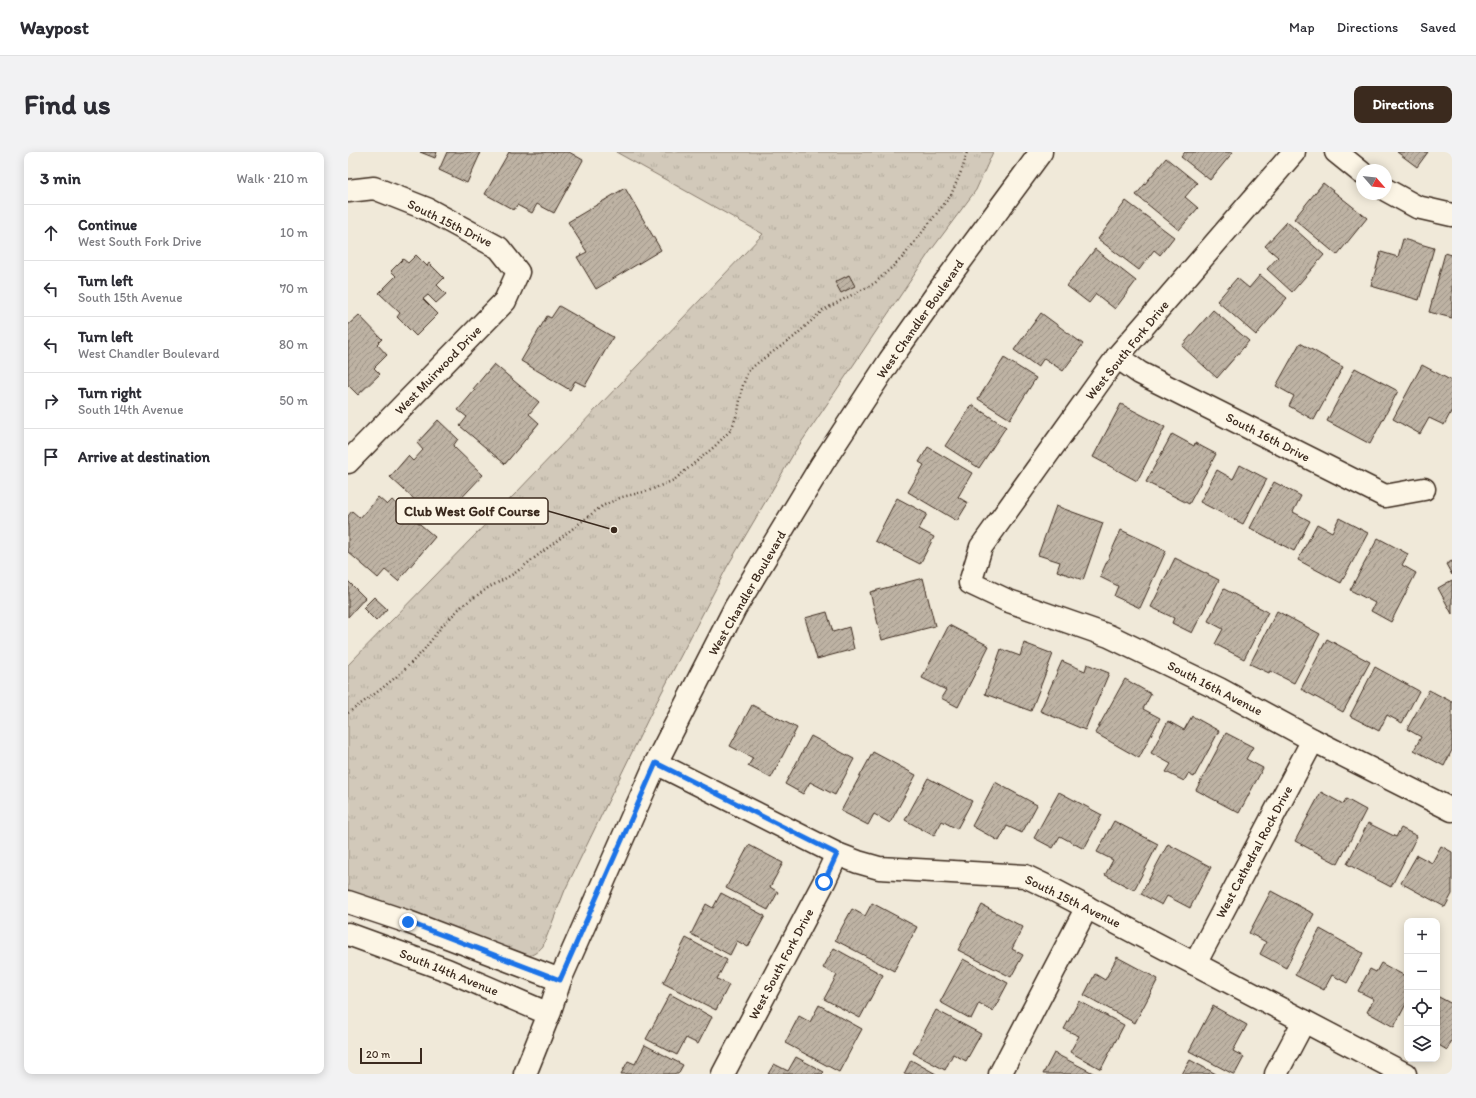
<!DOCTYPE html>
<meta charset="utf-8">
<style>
:root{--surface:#fff;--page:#f2f2f3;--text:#2b2b33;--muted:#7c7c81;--line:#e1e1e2;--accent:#3b2a1e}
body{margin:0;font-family:Itim,sans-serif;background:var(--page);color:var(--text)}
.controls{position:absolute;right:12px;bottom:12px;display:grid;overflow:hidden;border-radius:8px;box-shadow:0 2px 10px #0003}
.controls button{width:36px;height:36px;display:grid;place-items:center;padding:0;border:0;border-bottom:1px solid var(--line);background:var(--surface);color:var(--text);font:20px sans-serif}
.compass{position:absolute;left:1008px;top:12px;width:36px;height:36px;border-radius:50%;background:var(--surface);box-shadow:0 2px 10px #0003;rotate:118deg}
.scale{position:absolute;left:12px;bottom:10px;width:62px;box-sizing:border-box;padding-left:4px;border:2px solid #3b2a1e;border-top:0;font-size:11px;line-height:14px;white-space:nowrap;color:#3b2a1e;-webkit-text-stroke:3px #fcf5e5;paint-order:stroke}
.stop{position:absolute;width:12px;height:12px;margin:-9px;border:3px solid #1a73e8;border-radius:50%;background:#fff}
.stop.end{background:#1a73e8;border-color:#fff;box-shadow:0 1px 4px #0008}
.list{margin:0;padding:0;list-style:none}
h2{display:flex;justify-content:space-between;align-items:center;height:52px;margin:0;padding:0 16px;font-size:17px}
h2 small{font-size:13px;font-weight:400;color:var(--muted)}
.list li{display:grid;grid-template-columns:26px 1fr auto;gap:12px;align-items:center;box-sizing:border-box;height:56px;padding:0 16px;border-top:1px solid var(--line)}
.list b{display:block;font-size:15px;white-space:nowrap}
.list p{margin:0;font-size:13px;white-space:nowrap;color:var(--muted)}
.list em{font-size:13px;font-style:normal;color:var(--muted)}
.icon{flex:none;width:22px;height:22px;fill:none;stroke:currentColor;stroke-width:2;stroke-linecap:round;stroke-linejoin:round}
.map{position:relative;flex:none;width:1104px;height:922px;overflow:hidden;border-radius:8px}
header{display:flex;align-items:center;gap:24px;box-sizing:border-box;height:56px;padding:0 20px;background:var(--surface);border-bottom:1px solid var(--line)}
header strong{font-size:19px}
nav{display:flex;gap:22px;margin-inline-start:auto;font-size:14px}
.intro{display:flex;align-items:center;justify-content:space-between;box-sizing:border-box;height:96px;padding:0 24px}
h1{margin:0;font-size:28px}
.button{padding:10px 18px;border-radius:8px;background:var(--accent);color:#fff;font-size:14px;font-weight:700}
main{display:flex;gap:24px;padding:0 24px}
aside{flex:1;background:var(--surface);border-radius:8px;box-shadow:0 2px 10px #0003}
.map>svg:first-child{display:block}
.grass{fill:url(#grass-tufts);stroke:#867a6c}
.building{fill:url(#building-hatch);stroke:#3b2a1e}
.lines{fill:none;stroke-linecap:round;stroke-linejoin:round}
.street-casing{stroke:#3b2a1e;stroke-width:25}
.secondary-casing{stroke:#3b2a1e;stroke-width:25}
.path{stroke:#3b2a1e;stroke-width:2.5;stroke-dasharray:1 3;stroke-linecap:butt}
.street{stroke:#fcf5e5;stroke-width:22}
.secondary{stroke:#fcf5e5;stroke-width:22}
.route{stroke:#1a73e8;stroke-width:5}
.labels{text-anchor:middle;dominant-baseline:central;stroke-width:4;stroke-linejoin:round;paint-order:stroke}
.street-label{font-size:13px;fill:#3b2a1e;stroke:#fcf5e5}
.leader{fill:none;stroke:#3b2a1e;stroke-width:1.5}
.callout-dot{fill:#3b2a1e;stroke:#fcf5e5;stroke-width:1.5}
.callout{fill:#fcf5e5;stroke:#3b2a1e;stroke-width:1.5}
.callout-label{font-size:14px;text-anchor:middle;font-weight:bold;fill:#3b2a1e}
</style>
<header>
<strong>Waypost</strong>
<nav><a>Map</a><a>Directions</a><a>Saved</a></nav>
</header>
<div class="intro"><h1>Find us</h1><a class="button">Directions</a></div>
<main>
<aside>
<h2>3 min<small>Walk · 210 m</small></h2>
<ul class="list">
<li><svg class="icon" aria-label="ahead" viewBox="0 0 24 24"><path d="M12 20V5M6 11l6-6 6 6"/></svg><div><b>Continue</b><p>West South Fork Drive</p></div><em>10 m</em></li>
<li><svg class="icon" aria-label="left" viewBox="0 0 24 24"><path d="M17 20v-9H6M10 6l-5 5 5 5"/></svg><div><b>Turn left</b><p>South 15th Avenue</p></div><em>70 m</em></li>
<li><svg class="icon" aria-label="left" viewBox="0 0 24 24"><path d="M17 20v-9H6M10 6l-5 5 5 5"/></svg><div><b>Turn left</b><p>West Chandler Boulevard</p></div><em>80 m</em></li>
<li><svg class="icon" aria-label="right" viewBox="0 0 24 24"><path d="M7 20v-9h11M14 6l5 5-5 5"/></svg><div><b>Turn right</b><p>South 14th Avenue</p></div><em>50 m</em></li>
<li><svg class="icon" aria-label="arrive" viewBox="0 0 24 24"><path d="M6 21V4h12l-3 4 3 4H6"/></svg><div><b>Arrive at destination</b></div></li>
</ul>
</aside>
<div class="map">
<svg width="1104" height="922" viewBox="0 0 1104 922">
<defs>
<pattern id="grass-tufts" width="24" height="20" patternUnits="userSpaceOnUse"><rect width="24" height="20" fill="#d2c9ba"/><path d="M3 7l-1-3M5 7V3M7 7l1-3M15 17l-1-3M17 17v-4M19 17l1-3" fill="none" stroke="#b5ad9f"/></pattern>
<pattern id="building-hatch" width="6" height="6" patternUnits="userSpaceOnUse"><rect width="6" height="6" fill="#beb3a4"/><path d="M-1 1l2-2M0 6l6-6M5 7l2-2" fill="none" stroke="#9c9285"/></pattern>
</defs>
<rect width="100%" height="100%" fill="#f0e9d9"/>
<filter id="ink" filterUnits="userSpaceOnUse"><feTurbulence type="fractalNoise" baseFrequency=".025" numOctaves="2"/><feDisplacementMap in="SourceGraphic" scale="8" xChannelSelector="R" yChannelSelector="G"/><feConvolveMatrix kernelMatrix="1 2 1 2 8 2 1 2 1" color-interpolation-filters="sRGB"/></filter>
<g filter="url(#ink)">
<path class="grass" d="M268,0H645L628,38L581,101L446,301L379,415L304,559L217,738L195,794C189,801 184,804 174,805L0,741V513L168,341L415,82Z"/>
<g class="building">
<polygon points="72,0 89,0 87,6"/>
<polygon points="99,0 133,0 119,31 91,18"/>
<polygon points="161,0 221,0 235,8 206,61 189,52 184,61 169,53 166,58 137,42"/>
<polygon points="837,0 885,0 862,28 833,5"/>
<polygon points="1049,0 1080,0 1069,15"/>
<polygon points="818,6 849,31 837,45 850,56 831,78 788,43"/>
<polygon points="975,31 1019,66 989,103 946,67"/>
<polygon points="277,36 313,98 248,137 229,105 239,100 220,70"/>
<polygon points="778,49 826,85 812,103 806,98 791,118 750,87"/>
<polygon points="939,70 976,103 944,140 919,117 930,105 917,94"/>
<polygon points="1055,87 1086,96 1071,148 1023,134 1033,100 1050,105"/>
<polygon points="747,97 788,129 767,157 748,142 741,151 719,134"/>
<polygon points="1097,101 1104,103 1104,166 1081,160"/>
<polygon points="68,103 79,114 81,111 96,126 89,133 98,142 88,151 80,143 75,147 90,162 68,184 49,165 52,161 31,141 48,124 43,119 55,107 60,111"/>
<polygon points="501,123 507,134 493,141 487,130"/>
<polygon points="912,123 939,146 908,183 869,149 889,126 901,136"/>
<polygon points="211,154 265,185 237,234 227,229 222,238 173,209 199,164 203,166"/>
<polygon points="865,158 901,189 869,226 834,194"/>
<polygon points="693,161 735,192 715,219 696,206 690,215 666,198"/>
<polygon points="11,163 34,187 29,192 39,203 26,216 32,222 10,243 0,233 0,173"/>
<polygon points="952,191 995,215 966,268 941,254 946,244 928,234"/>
<polygon points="656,206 688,226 662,267 630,247"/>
<polygon points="146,212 191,250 181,262 191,271 157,312 112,274 119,265 110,258 127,238 125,237"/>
<polygon points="1074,213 1104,229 1104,258 1096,273 1081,266 1072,282 1045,267"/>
<polygon points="1007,216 1050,239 1022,292 979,269"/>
<polygon points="773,252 817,275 789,329 745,305"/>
<polygon points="624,253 658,275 631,316 597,294"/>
<polygon points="90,268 110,287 105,294 135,323 91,370 42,325 60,304 65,309 75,298 69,291"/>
<polygon points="824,282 846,294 847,291 868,302 841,352 798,330"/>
<polygon points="580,295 624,321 610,345 620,351 609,369 560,340 576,313 571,310"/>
<polygon points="892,313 919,327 895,372 852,350 869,318 885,327"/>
<polygon points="926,330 953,344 945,360 962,369 946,399 902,376"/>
<polygon points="30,345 39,353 44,348 87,385 50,429 37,418 30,426 0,400 0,364 4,359 12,366"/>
<polygon points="549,346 579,362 571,377 586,385 572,412 527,389"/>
<polygon points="708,354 755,371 735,428 709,419 712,410 690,403"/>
<polygon points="991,366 1020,381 993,431 950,408 969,372 984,380"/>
<polygon points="773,378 818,399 792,456 766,444 770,434 752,425"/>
<polygon points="1030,386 1060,402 1054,413 1068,421 1043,470 1023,459 1027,451 1002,438"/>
<polygon points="827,406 871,428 844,481 824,471 826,466 803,455"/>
<polygon points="1104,409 1104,423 1098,412"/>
<polygon points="575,426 587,474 534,488 522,440"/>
<polygon points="1104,428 1104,462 1090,436"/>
<polygon points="0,429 17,446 0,465"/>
<polygon points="876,437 920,460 896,507 867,492 875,477 860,469"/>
<polygon points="26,445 39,457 28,469 15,456"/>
<polygon points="929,459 972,482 946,531 922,519 921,521 902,512"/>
<polygon points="479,460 485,480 501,475 506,497 469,507 457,466"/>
<polygon points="601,473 641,494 610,555 593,546 598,538 574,526"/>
<polygon points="979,487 1022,510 995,560 953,537"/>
<polygon points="676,491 705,502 683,559 637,542 653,497 672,504"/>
<polygon points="714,509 737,519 739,512 761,521 737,578 692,559"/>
<polygon points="1027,515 1071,539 1054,571 1039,563 1031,579 1002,564"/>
<polygon points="777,527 803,542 795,557 812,566 791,606 747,581"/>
<polygon points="1081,538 1104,550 1104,598 1096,614 1066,598 1073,585 1059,577"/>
<polygon points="404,553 449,576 423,626 400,614 405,606 382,594"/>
<polygon points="844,564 871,579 846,625 840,622 836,629 818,620 823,612 803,601 820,569 836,578"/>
<polygon points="878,581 905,595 898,607 915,616 891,661 848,638"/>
<polygon points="463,584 506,607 487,643 462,630 455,642 437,632"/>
<polygon points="525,600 568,623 542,671 526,662 520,673 493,659"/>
<polygon points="580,626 624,649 609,677 594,669 586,684 557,668"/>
<polygon points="647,630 689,653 674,681 659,674 651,689 624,674"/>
<polygon points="711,640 754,663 736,697 712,684 705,696 686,686"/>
<polygon points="973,640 995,652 998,647 1018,658 990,712 947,689"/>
<polygon points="766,669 810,692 786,738 757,723 765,708 749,700"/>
<polygon points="1020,671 1048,685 1053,676 1069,684 1043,735 999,712"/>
<polygon points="820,692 863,715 842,756 819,744 814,753 793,742"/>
<polygon points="401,693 435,711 422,735 430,740 420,758 378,736"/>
<polygon points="1093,694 1104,700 1104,742 1097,755 1053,731 1069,703 1084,711"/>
<polygon points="923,739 966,762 938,816 912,802 918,790 901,781"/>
<polygon points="373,741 417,764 400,795 389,789 382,803 343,782 358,752 365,756"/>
<polygon points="524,751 569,775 546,819 487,788 504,757 517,764"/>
<polygon points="634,753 675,775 664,797 675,803 663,825 610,798"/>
<polygon points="972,777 1015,801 999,831 984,823 976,838 947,823"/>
<polygon points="338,786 379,808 369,827 381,833 368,858 315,831"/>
<polygon points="486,796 535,823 512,866 476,847 489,823 475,816"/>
<polygon points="769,805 810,827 787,871 736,843 747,822 757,828"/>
<polygon points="615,807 660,831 645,859 631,851 623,867 592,850"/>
<polygon points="1033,811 1059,825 1059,850 1046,875 1019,860 1026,847 1010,839 1022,817 1028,820"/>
<polygon points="322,842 364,865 350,892 338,886 329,903 298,887"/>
<polygon points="1089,844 1104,852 1104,888 1099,898 1089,892"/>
<polygon points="731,849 776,873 753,917 722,900 731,884 716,877"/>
<polygon points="471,853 514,877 491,920 437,891 451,864 462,870"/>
<polygon points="865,854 899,873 885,899 896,905 887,922 885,922 841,899"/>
<polygon points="588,858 633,882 618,909 605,902 597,918 565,901"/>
<polygon points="297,893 335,913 330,922 273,922 280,909 287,912"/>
<polygon points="706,901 747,922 695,922"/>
<polygon points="448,905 476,920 474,922 420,922 426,912 440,919"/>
<polygon points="563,908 588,922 556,922"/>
<polygon points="842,908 868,922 834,922"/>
</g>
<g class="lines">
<g class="street-casing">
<g id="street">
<polyline points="946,0 769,205 633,395 622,431 658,448 761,484 871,537 965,588 1104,658"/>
<polyline points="988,0 1014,21"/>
<polyline points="1038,38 1069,55 1104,63"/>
<polyline points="0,39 26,36 79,57 151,96 170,120 157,149 0,310"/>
<polyline points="769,205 792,221 1037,344 1076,337"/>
<polyline points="308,611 489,702 510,710 531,716 677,724 700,735 1057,922"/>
<polyline points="0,750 60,770 212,828"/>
<polyline points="0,782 99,818 201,862"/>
<polyline points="847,812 965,588"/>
<polyline points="375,922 476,730 489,702"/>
<polyline points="652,922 739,755"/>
<polyline points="928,922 956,869"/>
</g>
</g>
<g class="secondary-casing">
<polyline id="secondary" points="177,922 201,862 212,828 308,611 387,456 474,312 542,208 592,137 693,0"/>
</g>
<polyline class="path" points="0,561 28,541 53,521 75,499 94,474 115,453 140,436 167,421 254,354 274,345 300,339 326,328 366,295 383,278 390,260 394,236 400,219 412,209 446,185 475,158 527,131 555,105 603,43 615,15 619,0"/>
<use href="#street" class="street"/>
<use href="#secondary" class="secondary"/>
</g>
</g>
<g class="lines" filter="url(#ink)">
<polyline class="route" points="60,770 212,828 308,611 489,702 476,730"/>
</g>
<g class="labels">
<g class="street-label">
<text transform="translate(102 71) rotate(26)">South 15th Drive</text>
<text transform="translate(572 167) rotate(-55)">West Chandler Boulevard</text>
<text transform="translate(779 198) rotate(-51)">West South Fork Drive</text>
<text transform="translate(90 218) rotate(-46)">West Muirwood Drive</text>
<text transform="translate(920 285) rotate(27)">South 16th Drive</text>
<text transform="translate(399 441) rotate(-60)">West Chandler Boulevard</text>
<text transform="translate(867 536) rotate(27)">South 16th Avenue</text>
<text transform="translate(906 700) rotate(-62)">West Cathedral Rock Drive</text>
<text transform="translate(725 749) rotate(26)">South 15th Avenue</text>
<text transform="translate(433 812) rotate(-62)">West South Fork Drive</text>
<text transform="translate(101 820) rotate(22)">South 14th Avenue</text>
</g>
</g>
<path class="leader" d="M266 378L200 359"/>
<circle class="callout-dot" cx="266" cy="378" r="4"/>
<rect class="callout" x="48" y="346" width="152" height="26" rx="4"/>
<g class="callout-label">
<text x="124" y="364">Club West Golf Course</text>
</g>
</svg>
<div class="controls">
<button>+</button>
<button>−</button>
<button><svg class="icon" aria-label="locate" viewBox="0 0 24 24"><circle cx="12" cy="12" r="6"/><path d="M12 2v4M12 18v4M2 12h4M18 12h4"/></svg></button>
<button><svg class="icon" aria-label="layers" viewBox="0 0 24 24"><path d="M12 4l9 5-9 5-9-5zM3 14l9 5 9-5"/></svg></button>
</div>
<svg class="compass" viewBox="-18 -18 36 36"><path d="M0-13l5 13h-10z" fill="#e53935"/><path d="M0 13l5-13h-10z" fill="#7c7c81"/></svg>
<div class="scale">20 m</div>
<div class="stop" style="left:476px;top:730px"></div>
<div class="stop end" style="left:60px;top:770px"></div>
</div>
</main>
